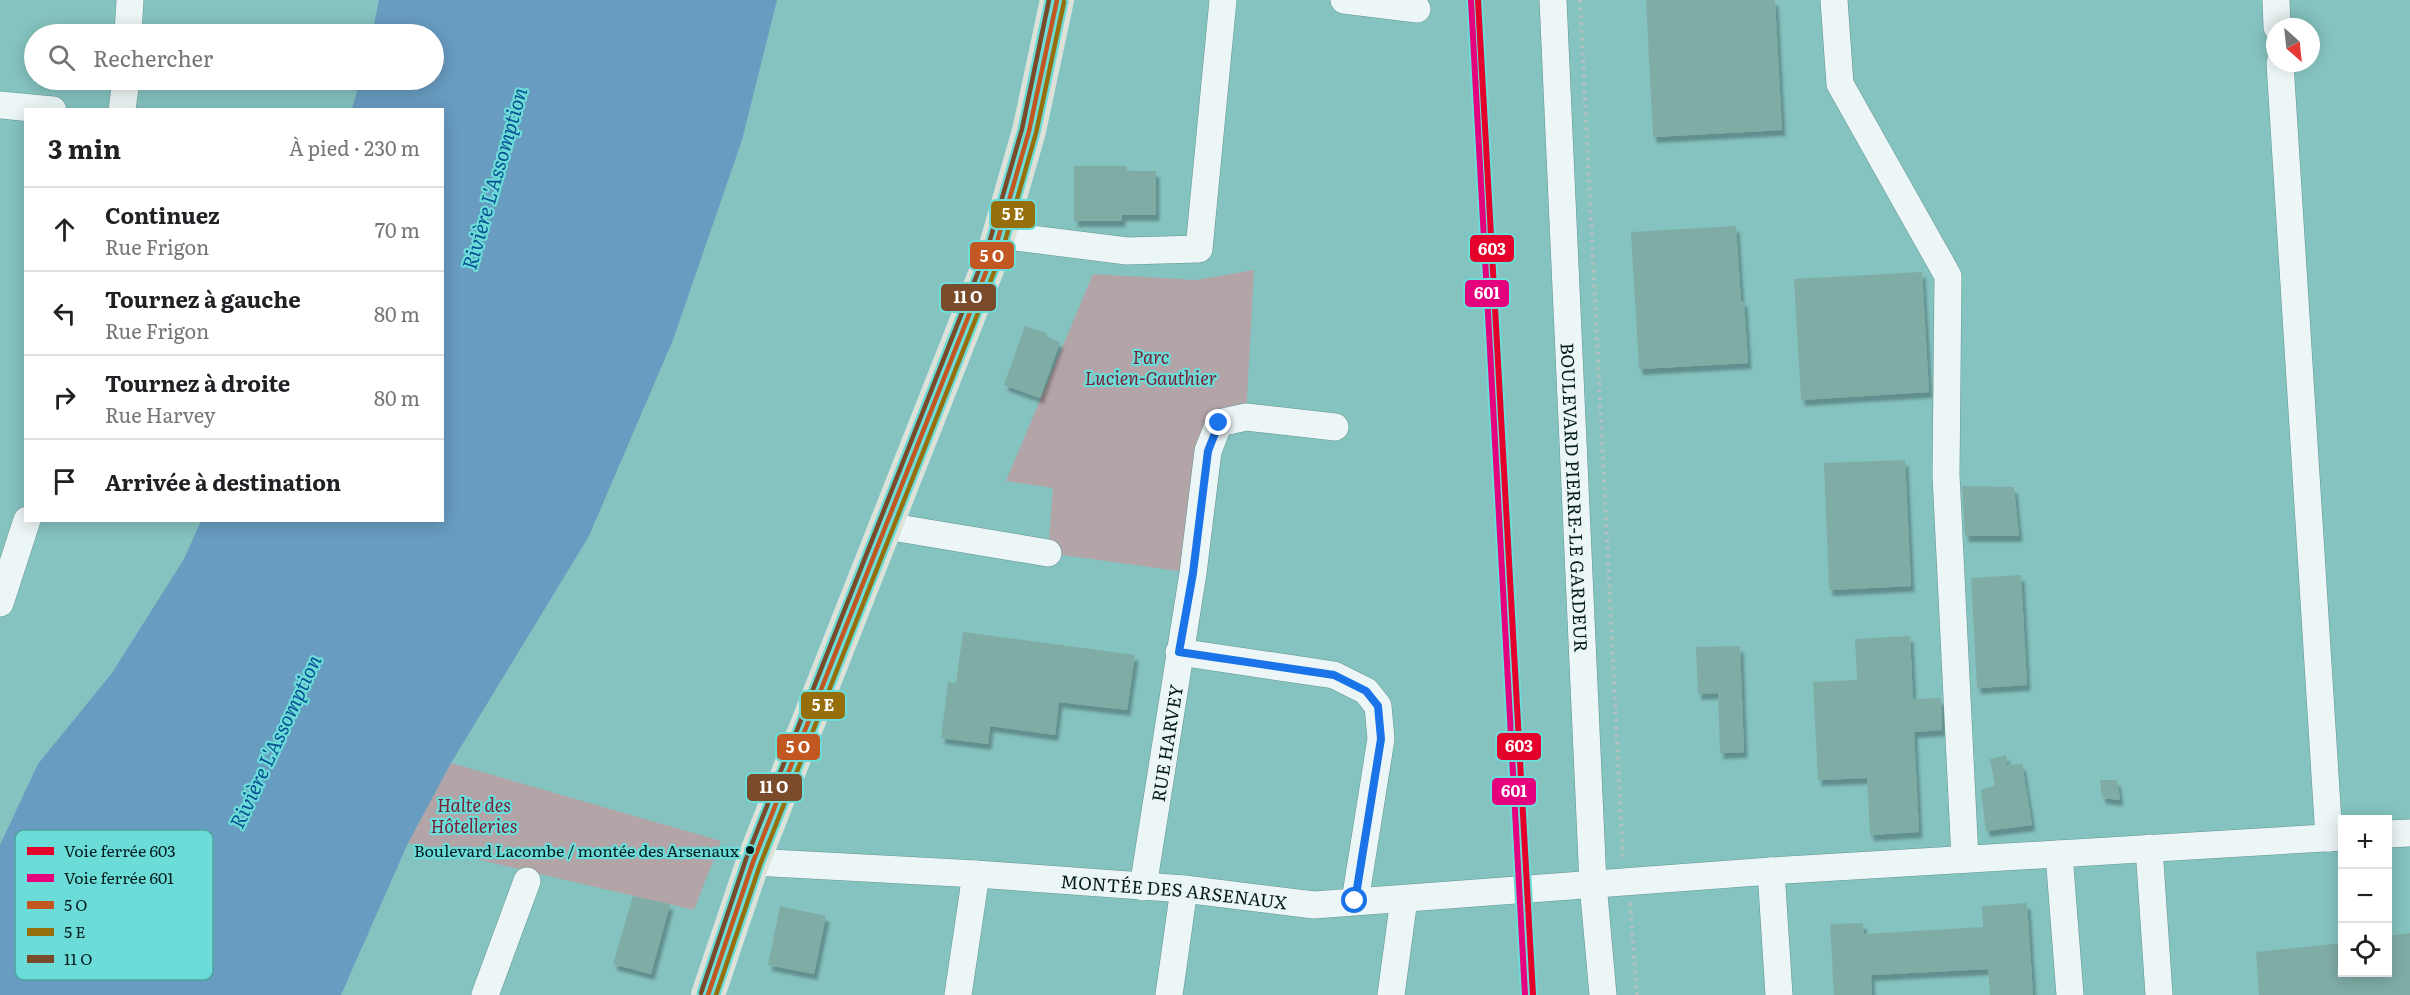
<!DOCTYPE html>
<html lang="fr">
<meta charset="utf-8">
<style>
:root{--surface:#fff;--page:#f6f6f6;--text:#202124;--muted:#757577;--line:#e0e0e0}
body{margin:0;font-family:Literata,serif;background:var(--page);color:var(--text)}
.controls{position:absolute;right:18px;bottom:18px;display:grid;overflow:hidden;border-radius:0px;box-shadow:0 3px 15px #0003}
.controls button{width:54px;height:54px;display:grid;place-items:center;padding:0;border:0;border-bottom:2px solid var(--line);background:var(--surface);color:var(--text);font:30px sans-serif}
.compass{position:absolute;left:2266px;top:18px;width:54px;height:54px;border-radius:50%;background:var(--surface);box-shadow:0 3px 15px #0003;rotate:153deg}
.stop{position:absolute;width:18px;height:18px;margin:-14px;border:4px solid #1a73e8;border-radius:50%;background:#fff}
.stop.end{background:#1a73e8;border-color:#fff;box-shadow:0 2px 6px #0008}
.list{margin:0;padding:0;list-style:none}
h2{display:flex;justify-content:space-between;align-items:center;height:78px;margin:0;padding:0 24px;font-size:26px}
h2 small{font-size:20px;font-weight:400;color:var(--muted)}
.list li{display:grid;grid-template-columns:39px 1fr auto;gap:18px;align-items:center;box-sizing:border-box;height:84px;padding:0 24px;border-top:2px solid var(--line)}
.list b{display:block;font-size:22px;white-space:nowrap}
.list p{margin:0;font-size:20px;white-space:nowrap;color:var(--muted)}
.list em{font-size:20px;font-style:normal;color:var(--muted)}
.icon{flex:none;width:33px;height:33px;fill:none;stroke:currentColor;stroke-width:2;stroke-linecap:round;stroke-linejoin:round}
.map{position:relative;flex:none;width:2410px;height:995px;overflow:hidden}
.search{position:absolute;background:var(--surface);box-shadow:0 3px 15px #0003;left:24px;top:24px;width:420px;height:66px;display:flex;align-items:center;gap:15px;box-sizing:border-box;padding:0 21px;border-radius:33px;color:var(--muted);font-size:22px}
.panel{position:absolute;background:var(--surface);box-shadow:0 3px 15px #0003;left:24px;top:108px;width:420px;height:414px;border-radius:0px}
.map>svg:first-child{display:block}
.green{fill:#b3a4a7}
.water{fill:#689cc1}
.building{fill:#7fada6;filter:url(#shadow)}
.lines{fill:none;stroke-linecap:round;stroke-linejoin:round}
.minor-casing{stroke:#609593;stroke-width:28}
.major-casing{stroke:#c8e4e3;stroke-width:34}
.path{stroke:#b0c1c0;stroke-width:4;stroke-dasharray:3 4.5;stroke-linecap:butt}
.minor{stroke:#edf6f6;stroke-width:27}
.major{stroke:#dde1d8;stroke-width:33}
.bus-1-casing{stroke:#6cdcd8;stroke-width:9}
.bus-2-casing{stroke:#6cdcd8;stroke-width:9}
.bus-3-casing{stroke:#6cdcd8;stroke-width:9}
.bus-1{stroke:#c35721;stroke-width:4.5}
.bus-2{stroke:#966f0c;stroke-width:4.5}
.bus-3{stroke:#7a4b2a;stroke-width:4.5}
.rail-1-casing{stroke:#6cdcd8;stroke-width:10}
.rail-2-casing{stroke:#6cdcd8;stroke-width:10}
.rail-1{stroke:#e4002b;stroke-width:6}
.rail-2{stroke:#e5007d;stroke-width:6}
.route{stroke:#1a73e8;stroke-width:8}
.bus-dot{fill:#051d1d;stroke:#6cdcd8;stroke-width:2}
.labels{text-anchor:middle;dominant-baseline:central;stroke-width:4.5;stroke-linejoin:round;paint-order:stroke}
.bus-label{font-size:16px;fill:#051d1d;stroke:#6cdcd8;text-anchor:end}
.park-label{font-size:18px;font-style:italic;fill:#7a1e33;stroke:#6cdcd8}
.street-label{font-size:18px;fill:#051d1d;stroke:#6cdcd8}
.water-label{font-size:20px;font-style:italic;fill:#075193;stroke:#6cdcd8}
.key{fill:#6cdcd8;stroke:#4da3a0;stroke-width:1.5}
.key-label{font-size:16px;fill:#051d1d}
.line-badge{stroke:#6cdcd8;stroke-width:2}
.badge-label{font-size:16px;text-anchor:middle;font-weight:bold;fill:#fff}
</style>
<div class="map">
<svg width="2410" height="995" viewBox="0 0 2410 995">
<defs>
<filter id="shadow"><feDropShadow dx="3.5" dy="6" stdDeviation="1.5" flood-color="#0004"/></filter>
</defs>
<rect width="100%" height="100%" fill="#85c3c0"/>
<g class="green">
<polygon points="1254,270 1246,417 1219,423 1193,573 1048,553 1053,488 1006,481 1093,274 1196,280"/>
<polygon points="451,763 721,841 694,910 408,843"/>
</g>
<polygon class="water" points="379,0 777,0 742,140 673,340 589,536 451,763 408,843 341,995 0,995 0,845 38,764 112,673 184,559 201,521 442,520 442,110 352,109 360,80 434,80 434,34 372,34"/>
<g class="building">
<polygon points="1646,0 1775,0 1782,130 1653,137"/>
<polygon points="1074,166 1127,166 1127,171 1156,171 1156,215 1122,215 1122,221 1074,221"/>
<polygon points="1736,226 1741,301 1744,301 1748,363 1639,369 1631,232"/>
<polygon points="1922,272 1929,392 1801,400 1794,279"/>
<polygon points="1025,326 1047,333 1046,337 1060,342 1040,398 1004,385"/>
<polygon points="1905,460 1911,586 1829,590 1824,463"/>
<polygon points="1962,486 2014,487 2019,536 1965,536"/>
<polygon points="2021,575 2027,685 1977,688 1971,578"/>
<polygon points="963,632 1135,655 1127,710 1059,702 1055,735 990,726 988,744 941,738 948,682 956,683"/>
<polygon points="1910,636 1913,699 1941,698 1942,730 1914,732 1919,832 1870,835 1867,778 1818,780 1813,682 1857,680 1855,639"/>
<polygon points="1740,646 1744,752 1720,753 1718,693 1698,694 1696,647"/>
<polygon points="2006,755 2007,765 2022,764 2032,825 1986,831 1981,790 1995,785 1990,759"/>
<polygon points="2100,780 2117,780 2120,800 2102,798"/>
<polygon points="633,896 670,904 651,974 613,964"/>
<polygon points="2027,903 2033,995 1990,995 1988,969 1871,975 1872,995 1834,995 1830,924 1863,923 1864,934 1983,927 1982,906"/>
<polygon points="780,906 826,916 814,974 768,965"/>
<polygon points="2410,933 2410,995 2259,995 2256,952 2342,943 2343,972 2388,972 2388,936"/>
</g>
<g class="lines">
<g class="minor-casing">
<g id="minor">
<polyline points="1344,0 1417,9"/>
<path id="s1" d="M1553,0L1593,884L1603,995"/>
<polyline points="1834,0 1840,84 1948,276 1946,475 1965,859"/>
<polyline points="2276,0 2277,27"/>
<polyline points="128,34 130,0"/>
<polyline points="2280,63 2329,838"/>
<polyline points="0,105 53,110"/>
<polyline points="122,110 126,80"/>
<polyline points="999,235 1127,251 1199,249 1223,0"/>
<polyline points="886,526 1048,553"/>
<polyline points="0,603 27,520"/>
<polyline points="1179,652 1334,675 1366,691 1378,706 1381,739 1355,901"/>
<polyline points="2388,834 2410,833"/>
<polyline points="2149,848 2159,995"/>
<polyline points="2059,854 2070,995"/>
<path id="s2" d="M753,862L976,874L1184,889L1314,905L1771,871L2342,837"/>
<polyline points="1771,871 1779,995"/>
<path id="s3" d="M1143,887L1193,573L1208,451L1219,423L1246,417L1335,427"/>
<polyline points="485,995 527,881"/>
<polyline points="958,995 976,874"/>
<polyline points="1169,995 1184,889"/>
<polyline points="1391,995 1404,899"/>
</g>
</g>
<g class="major-casing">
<polyline id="major" points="708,995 753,862 995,249 1029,131 1057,0"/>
</g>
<g class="path">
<polyline points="1580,0 1623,860"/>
<polyline points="1630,903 1637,995"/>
</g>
<use href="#minor" class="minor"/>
<use href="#major" class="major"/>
<g class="bus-1-casing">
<polyline id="bus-1" points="708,995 753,862 995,249 1029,131 1057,0"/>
</g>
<g class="bus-2-casing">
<polyline id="bus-2" points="716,995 760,865 1002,252 1036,133 1064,2"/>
</g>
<g class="bus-3-casing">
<polyline id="bus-3" points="701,993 746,859 988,247 1022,129 1049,0"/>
</g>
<use href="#bus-1" class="bus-1"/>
<use href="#bus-2" class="bus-2"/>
<use href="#bus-3" class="bus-3"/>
<g class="rail-1-casing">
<polyline id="rail-1" points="1478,0 1533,995"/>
</g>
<g class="rail-2-casing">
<polyline id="rail-2" points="1471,0 1525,995"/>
</g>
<use href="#rail-1" class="rail-1"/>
<use href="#rail-2" class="rail-2"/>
</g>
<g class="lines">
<polyline class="route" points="1219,423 1208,451 1193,573 1179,652 1334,675 1366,691 1378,706 1381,739 1355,901"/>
</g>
<circle class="bus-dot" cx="750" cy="850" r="5"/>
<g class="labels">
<g class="bus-label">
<text x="739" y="850">Boulevard Lacombe / montée des Arsenaux</text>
</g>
<g class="park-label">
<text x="1151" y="356">Parc<tspan x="1151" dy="21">Lucien-Gauthier</tspan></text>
<text x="474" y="804">Halte des<tspan x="474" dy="21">Hôtelleries</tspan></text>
</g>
<g class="street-label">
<text stroke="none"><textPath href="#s1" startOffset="498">BOULEVARD PIERRE-LE GARDEUR</textPath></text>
<text stroke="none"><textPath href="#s3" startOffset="146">RUE HARVEY</textPath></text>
<text stroke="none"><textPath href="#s2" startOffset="422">MONTÉE DES ARSENAUX</textPath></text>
</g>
<g class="water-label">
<text transform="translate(493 178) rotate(-74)">Rivière L'Assomption</text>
<text transform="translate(274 741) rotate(-65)">Rivière L'Assomption</text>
</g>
</g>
<rect x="15" y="830" width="198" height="150" rx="9" class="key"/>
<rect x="27" y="847" width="27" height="8" fill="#e4002b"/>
<rect x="27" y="874" width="27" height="8" fill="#e5007d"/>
<rect x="27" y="901" width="27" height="8" fill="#c35721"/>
<rect x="27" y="928" width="27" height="8" fill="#966f0c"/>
<rect x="27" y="955" width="27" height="8" fill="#7a4b2a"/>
<g class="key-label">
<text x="64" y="857">Voie ferrée 603</text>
<text x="64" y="884">Voie ferrée 601</text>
<text x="64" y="911">5 O</text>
<text x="64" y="938">5 E</text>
<text x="64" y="965">11 O</text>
</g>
<g class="line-badge">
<rect x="990" y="200" width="46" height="29" rx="6" fill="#966f0c"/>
<rect x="1469" y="234" width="46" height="29" rx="6" fill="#e4002b"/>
<rect x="969" y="241" width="46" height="29" rx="6" fill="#c35721"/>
<rect x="1464" y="279" width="46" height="29" rx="6" fill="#e5007d"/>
<rect x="940" y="283" width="57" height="29" rx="6" fill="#7a4b2a"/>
<rect x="800" y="691" width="46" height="29" rx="6" fill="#966f0c"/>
<rect x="1496" y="732" width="46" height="29" rx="6" fill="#e4002b"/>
<rect x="776" y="733" width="45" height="28" rx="6" fill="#c35721"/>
<rect x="746" y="773" width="57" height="29" rx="6" fill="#7a4b2a"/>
<rect x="1491" y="777" width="46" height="29" rx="6" fill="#e5007d"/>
</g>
<g class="badge-label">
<text x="1013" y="220">5 E</text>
<text x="1492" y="255">603</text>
<text x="992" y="262">5 O</text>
<text x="1487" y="299">601</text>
<text x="968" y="303">11 O</text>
<text x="823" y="711">5 E</text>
<text x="1519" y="752">603</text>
<text x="798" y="753">5 O</text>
<text x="774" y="793">11 O</text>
<text x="1514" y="797">601</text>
</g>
</svg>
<div class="controls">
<button>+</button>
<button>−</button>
<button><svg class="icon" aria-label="locate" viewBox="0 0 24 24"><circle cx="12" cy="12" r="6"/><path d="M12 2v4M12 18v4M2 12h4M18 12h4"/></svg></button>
</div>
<svg class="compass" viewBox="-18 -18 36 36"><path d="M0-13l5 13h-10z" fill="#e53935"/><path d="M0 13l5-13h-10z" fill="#757577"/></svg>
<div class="stop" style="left:1355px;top:901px"></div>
<div class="stop end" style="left:1219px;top:423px"></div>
<div class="search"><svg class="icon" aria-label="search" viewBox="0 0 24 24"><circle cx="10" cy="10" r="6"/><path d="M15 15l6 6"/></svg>Rechercher</div>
<section class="panel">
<h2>3 min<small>À pied · 230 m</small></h2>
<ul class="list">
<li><svg class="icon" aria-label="ahead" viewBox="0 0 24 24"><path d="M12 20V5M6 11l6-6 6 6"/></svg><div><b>Continuez</b><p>Rue Frigon</p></div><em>70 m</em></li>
<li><svg class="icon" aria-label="left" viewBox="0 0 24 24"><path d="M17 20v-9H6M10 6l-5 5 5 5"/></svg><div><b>Tournez à gauche</b><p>Rue Frigon</p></div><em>80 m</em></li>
<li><svg class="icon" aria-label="right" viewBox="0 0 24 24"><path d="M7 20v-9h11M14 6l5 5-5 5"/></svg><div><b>Tournez à droite</b><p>Rue Harvey</p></div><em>80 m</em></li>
<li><svg class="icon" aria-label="arrive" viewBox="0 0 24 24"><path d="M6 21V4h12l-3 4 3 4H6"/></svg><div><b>Arrivée à destination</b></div></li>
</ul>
</section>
</div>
